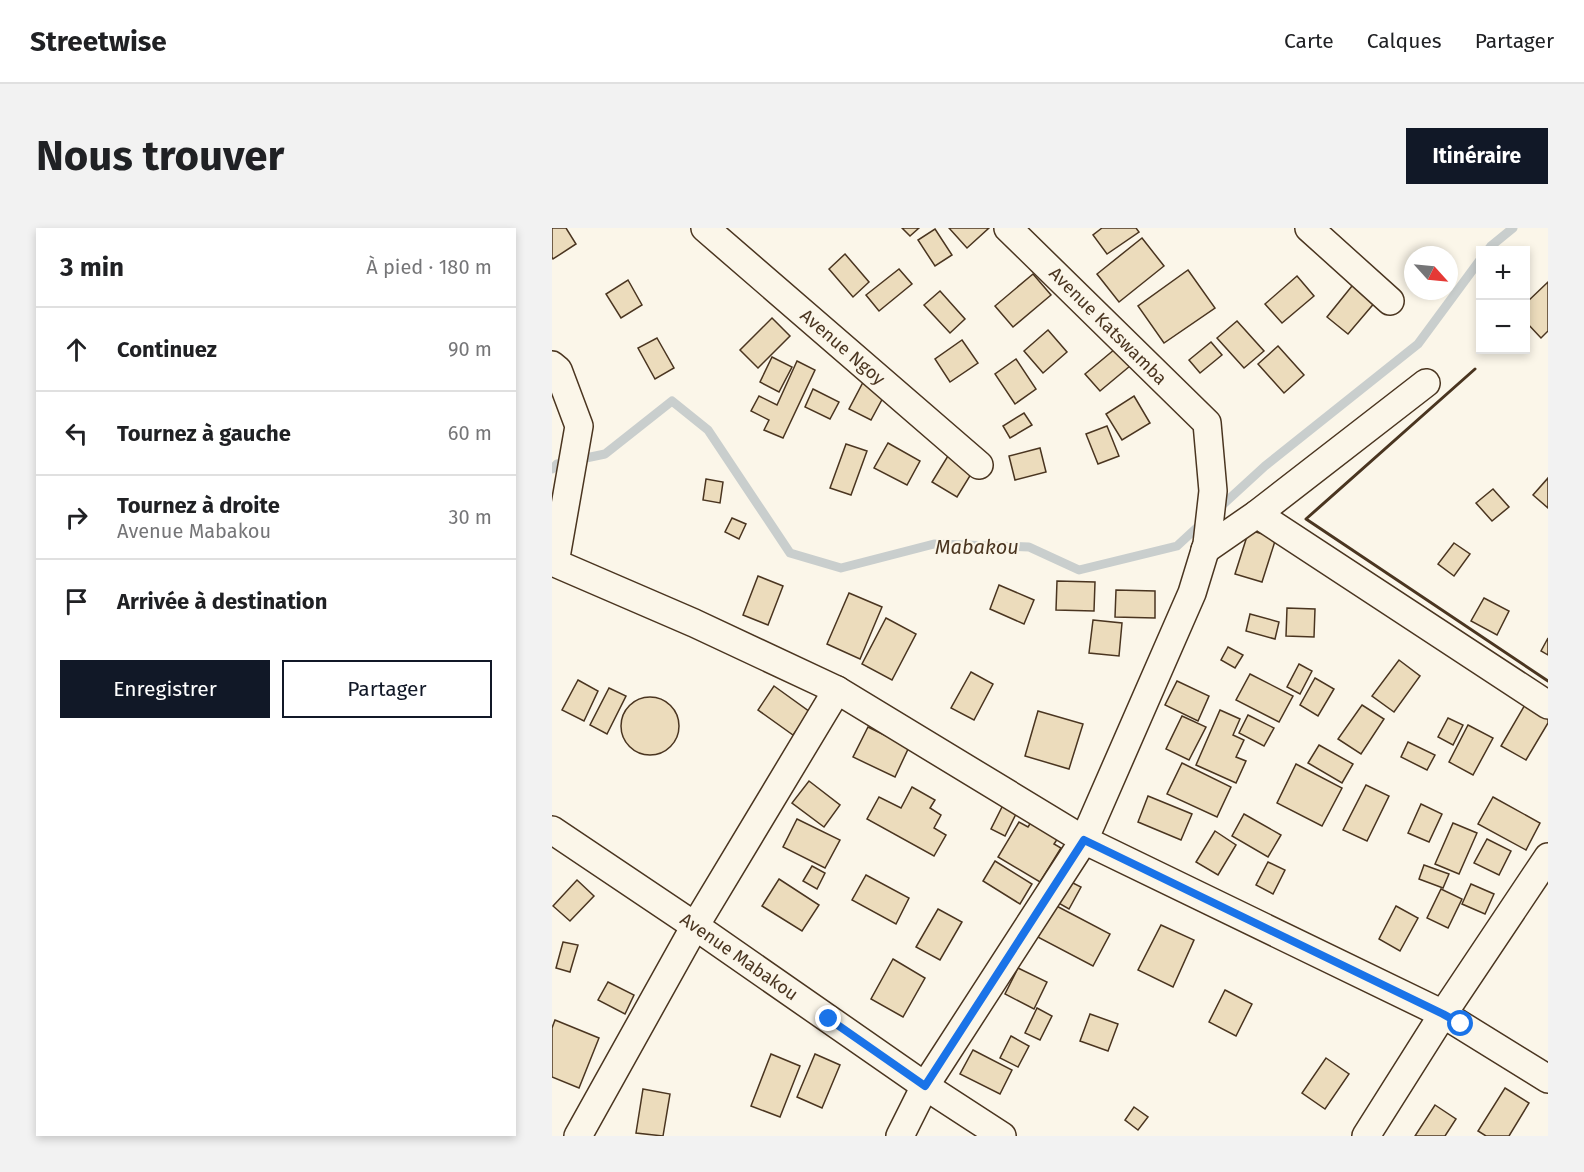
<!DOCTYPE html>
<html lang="fr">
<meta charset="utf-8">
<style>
:root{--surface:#fff;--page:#f2f2f2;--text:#202124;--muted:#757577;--line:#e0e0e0;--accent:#111827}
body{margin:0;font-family:"Fira Sans",sans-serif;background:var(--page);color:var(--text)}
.controls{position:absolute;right:18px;top:18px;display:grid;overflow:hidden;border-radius:0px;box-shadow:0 3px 9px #0003}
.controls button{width:54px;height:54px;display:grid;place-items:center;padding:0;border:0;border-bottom:2px solid var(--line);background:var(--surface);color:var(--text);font:30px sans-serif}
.compass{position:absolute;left:852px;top:18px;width:54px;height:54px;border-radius:50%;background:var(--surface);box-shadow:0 3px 9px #0003;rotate:117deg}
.stop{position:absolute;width:18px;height:18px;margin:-14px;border:4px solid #1a73e8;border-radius:50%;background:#fff}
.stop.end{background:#1a73e8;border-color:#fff;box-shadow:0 2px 6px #0008}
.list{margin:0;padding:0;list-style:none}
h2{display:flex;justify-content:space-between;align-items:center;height:78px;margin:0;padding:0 24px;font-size:26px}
h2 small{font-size:20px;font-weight:400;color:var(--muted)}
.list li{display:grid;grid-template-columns:39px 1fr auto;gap:18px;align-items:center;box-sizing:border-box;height:84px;padding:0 24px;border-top:2px solid var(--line)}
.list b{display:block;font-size:22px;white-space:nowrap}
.list p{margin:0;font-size:20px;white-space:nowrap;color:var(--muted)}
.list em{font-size:20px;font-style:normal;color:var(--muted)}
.actions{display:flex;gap:12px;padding:18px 24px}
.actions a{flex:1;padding:14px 0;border:2px solid var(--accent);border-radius:0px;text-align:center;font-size:21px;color:var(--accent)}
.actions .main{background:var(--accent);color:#fff}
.icon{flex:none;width:33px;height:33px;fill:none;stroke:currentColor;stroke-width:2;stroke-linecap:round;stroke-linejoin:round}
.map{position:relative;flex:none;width:996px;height:908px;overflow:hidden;border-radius:0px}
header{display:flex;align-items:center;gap:36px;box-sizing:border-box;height:84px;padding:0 30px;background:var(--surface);border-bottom:2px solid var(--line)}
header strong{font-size:28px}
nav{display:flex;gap:33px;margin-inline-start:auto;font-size:21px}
.intro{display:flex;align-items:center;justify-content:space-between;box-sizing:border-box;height:144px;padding:0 36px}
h1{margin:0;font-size:42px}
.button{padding:15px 27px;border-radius:0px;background:var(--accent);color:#fff;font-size:21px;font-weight:700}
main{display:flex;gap:36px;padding:0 36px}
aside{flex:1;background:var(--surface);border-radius:0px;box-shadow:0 3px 9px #0003}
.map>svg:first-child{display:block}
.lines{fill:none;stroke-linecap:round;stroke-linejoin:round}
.stream{stroke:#c9cecd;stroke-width:9}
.building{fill:#ecdcbc;stroke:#4a3520;stroke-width:1.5}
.street-casing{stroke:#4a3520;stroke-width:30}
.street{stroke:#fbf6e9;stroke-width:27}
.wall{stroke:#4a3520;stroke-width:3}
.route{stroke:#1a73e8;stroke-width:8}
.labels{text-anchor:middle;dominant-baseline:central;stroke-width:4.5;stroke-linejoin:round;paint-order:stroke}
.street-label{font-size:18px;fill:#4a3520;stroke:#fbf6e9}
.water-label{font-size:20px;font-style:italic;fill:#4a3520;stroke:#fbf6e9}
</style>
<header>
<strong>Streetwise</strong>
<nav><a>Carte</a><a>Calques</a><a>Partager</a></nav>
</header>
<div class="intro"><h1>Nous trouver</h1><a class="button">Itinéraire</a></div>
<main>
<aside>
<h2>3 min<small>À pied · 180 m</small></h2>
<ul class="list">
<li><svg class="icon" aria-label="ahead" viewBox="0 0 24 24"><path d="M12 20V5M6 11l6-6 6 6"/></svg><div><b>Continuez</b></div><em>90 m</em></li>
<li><svg class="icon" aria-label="left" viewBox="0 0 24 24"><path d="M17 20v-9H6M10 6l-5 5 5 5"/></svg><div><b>Tournez à gauche</b></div><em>60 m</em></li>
<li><svg class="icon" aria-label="right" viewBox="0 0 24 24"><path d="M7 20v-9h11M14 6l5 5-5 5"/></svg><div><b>Tournez à droite</b><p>Avenue Mabakou</p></div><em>30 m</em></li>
<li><svg class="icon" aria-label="arrive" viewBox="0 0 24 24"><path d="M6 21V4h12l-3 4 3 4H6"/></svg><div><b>Arrivée à destination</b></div></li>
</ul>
<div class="actions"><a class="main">Enregistrer</a><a>Partager</a></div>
</aside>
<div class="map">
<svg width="996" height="908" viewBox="0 0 996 908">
<rect width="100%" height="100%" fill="#fbf6e9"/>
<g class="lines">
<g class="stream">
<polyline points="936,22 939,18 961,0"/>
<polyline points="0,241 5,236 53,226 120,173 156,202 238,325 289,340 382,316 477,319 527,342 625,318 651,294"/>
<polyline points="666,281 713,238 866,116 928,32"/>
</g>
</g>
<g class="building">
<polygon points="0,0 14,0 24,16 1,31 0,29"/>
<polygon points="350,0 367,0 358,8"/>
<polygon points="397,0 437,0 415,20"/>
<polygon points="550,0 584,0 587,4 555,26 541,7"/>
<polygon points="383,1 400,27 383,38 366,12"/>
<polygon points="590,10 612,38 567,74 545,46"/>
<polygon points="293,26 317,54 301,69 277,41"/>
<polygon points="347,41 360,56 327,83 314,67"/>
<polygon points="636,42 663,80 612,115 586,78"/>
<polygon points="481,46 499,67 461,99 443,78"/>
<polygon points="745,48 762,68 730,95 713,76"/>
<polygon points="808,48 830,66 796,106 775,89"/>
<polygon points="76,52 90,77 69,90 54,66"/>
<polygon points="996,54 996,103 989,110 974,94 974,75"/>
<polygon points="388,63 413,91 398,105 372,77"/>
<polygon points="220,90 238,108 206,140 188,122"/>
<polygon points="685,93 712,123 692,140 665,110"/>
<polygon points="496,102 515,124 491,145 472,123"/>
<polygon points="105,110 122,140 103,151 86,120"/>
<polygon points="410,112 426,135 398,154 383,131"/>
<polygon points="659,114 670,127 648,145 637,132"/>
<polygon points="726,118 752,147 732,165 706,136"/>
<polygon points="563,121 578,138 548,163 533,146"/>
<polygon points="220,129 240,139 227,164 208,154"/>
<polygon points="464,131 484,161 463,176 443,146"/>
<polygon points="245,133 263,142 231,210 212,202 217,192 199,183 207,168 225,177"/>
<polygon points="318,141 340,153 319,192 297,181"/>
<polygon points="261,161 287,174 278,191 253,179"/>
<polygon points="582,168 598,195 570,212 554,186"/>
<polygon points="472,185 480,197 458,210 451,198"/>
<polygon points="555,198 567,228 546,236 534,206"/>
<polygon points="336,215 368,233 355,257 322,240"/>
<polygon points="294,216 315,223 299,267 278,260"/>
<polygon points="488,220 494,244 463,252 457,228"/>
<polygon points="399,223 424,238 405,269 380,254"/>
<polygon points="996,250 996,280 981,267"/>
<polygon points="154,251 171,254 168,275 151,272"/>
<polygon points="941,261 957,279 940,293 924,275"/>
<polygon points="180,290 194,296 187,311 173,304"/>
<polygon points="697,302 724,310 710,354 683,346"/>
<polygon points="902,315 918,326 902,348 886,336"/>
<polygon points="206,348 231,358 216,397 191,387"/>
<polygon points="505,353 543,354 542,383 504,382"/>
<polygon points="447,357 482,372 472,396 438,381"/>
<polygon points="564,362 603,363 603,390 563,389"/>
<polygon points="297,365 330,379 308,431 275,416"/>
<polygon points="932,370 957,383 945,407 919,393"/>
<polygon points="735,380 763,381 762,409 734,408"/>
<polygon points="698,386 727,394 723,411 694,403"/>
<polygon points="334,390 364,406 340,452 310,436"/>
<polygon points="541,392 570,395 567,428 537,425"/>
<polygon points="996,410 996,427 989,423"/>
<polygon points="676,419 691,427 683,440 669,432"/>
<polygon points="847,432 868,448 842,484 820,468"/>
<polygon points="747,436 760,443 748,466 735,459"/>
<polygon points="419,444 441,456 422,492 399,480"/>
<polygon points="698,446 741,468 727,494 684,472"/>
<polygon points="763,450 782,461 766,488 748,477"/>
<polygon points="26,452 46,463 32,493 10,482"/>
<polygon points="625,453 657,468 646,493 613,477"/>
<polygon points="222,458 258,484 241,507 206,482"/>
<polygon points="57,460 74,468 55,506 38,497"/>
<circle cx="98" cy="498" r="29"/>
<polygon points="974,475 996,488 996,495 974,532 949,518"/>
<polygon points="810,477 832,491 809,526 786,511"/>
<polygon points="668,482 688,491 681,507 692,512 684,529 694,533 684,555 644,537"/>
<polygon points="486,483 531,496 517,541 473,528"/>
<polygon points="696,487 722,500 712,518 687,505"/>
<polygon points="630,488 654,499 637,532 614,521"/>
<polygon points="896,490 911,497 901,517 886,509"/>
<polygon points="916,497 941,510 921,547 897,534"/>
<polygon points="316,499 357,519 343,549 301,529"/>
<polygon points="856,514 883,527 875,542 849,529"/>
<polygon points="767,517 801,536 790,555 756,535"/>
<polygon points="630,535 679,559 665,589 615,566"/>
<polygon points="744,536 790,560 770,598 725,575"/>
<polygon points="257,553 288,577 272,599 240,575"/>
<polygon points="814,557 837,568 815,613 791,602"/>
<polygon points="360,559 383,572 378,580 389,587 382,600 394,607 382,628 315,591 327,569 349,580"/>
<polygon points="456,567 470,574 453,608 439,601"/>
<polygon points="596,568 640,586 629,612 586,594"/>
<polygon points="941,569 988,595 974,622 926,596"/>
<polygon points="869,576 890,586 877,614 856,605"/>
<polygon points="692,586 729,607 716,629 680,608"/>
<polygon points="245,591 288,612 273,640 231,619"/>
<polygon points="481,591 508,607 502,616 509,620 488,654 446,629 467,594 476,599"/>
<polygon points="901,595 925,605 907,646 883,636"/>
<polygon points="663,603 684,617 666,647 644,634"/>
<polygon points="935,611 959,623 947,647 922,635"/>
<polygon points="443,633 480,656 468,676 431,653"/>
<polygon points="716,634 733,642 721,666 704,657"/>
<polygon points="872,637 897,646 891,660 867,651"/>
<polygon points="260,638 273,645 265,661 251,653"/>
<polygon points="314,647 357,670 344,696 300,672"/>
<polygon points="227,651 267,677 250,703 210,678"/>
<polygon points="25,652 42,668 18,693 1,678"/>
<polygon points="515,652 529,659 517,681 503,673"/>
<polygon points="919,656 942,666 933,686 910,676"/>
<polygon points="889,661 910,671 896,700 875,690"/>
<polygon points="497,674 558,706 541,738 480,706"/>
<polygon points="844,678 866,690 848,723 827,711"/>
<polygon points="386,681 410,694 388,732 364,719"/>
<polygon points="609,697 642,712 621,759 586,742"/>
<polygon points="11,714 26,717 18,744 4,740"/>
<polygon points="341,731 373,750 351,789 319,771"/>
<polygon points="466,740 495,754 482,781 453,766"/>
<polygon points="56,754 82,767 73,786 46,772"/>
<polygon points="673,762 700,776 684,808 657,794"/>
<polygon points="485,780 500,788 488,812 473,805"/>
<polygon points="538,786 566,796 556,823 528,813"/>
<polygon points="3,792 47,810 27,860 0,849 0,800"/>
<polygon points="459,808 477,818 466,839 448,830"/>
<polygon points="421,822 460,842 448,866 408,846"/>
<polygon points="219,826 248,838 228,889 199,878"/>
<polygon points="263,826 288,837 270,880 245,869"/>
<polygon points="774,830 797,846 773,881 750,865"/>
<polygon points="953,860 977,875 957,908 934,908 926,903"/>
<polygon points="91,861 118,866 111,908 84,905"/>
<polygon points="883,877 904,891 893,908 863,908"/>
<polygon points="582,879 596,889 586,902 573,892"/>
</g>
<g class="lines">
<g class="street-casing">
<g id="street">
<path id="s1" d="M153,0L427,237"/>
<polyline points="757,0 838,73"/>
<polyline points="0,137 6,142 27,198 3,335 142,395 285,462 532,612 891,786 996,851"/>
<polyline points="705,286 874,155"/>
<polyline points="653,322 705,286 996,477"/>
<path id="s2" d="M0,602L143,698L373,858L450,908"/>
<polyline points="26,908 143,698 285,462"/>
<polyline points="348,908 373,858 532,612 640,365 655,316 661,263 655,195 456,0"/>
<polyline points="814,908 891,786 996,629"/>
</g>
</g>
<use href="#street" class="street"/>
<polyline class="wall" points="923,141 754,291 996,453"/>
</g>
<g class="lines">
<polyline class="route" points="277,791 373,858 532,612 891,786 909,796"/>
</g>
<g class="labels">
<g class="street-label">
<text transform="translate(556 98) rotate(45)">Avenue Katswamba</text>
<text stroke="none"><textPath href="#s1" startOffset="182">Avenue Ngoy</textPath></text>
<text stroke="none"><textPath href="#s2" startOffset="226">Avenue Mabakou</textPath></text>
</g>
<g class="water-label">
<text x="425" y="319">Mabakou</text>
</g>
</g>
</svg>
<div class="controls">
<button>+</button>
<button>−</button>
</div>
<svg class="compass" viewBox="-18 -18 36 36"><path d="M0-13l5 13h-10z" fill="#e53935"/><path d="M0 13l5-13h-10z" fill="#757577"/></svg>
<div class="stop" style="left:909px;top:796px"></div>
<div class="stop end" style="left:277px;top:791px"></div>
</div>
</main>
